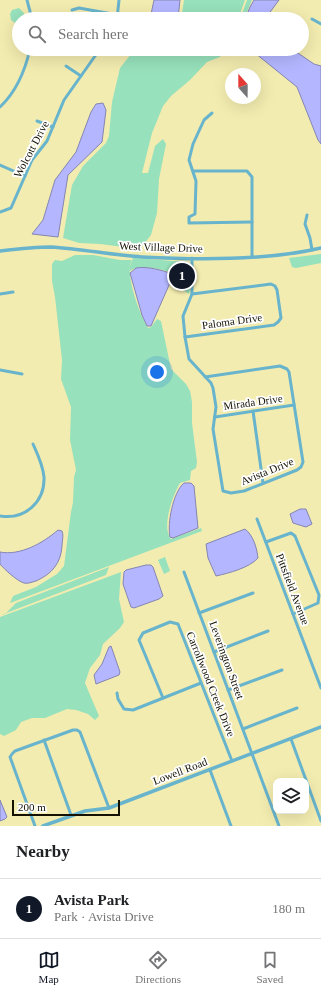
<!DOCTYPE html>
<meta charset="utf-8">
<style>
:root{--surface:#fff;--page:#f6f6f6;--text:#202124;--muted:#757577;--line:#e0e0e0;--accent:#111827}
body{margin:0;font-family:"Times New Roman",serif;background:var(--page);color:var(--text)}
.controls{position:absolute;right:12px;bottom:12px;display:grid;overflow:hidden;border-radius:8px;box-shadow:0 4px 16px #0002}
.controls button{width:36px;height:36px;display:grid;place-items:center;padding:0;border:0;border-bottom:1px solid var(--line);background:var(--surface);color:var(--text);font:20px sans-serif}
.compass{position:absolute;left:225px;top:68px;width:36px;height:36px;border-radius:50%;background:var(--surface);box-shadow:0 4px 16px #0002;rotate:339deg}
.scale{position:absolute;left:12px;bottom:10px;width:108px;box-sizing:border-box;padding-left:4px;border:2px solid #141100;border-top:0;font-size:11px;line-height:14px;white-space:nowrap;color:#141100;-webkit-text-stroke:3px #fff;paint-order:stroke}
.you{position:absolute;left:157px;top:372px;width:14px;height:14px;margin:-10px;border:3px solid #fff;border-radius:50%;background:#1a73e8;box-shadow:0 0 0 6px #1a73e833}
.badge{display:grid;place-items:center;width:26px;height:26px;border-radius:50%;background:var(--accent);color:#fff;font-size:13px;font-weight:700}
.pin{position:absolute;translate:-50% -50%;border:2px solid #fff;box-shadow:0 1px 4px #0006}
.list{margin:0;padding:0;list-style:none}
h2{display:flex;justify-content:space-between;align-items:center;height:52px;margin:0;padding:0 16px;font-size:17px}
h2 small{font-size:13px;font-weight:400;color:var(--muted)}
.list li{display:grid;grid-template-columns:26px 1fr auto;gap:12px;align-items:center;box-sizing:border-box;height:60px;padding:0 16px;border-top:1px solid var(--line)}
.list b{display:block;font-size:15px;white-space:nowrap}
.list p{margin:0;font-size:13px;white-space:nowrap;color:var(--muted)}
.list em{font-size:13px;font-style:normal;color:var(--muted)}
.icon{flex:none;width:22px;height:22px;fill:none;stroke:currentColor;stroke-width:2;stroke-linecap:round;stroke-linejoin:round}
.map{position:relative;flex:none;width:321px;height:826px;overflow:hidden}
.search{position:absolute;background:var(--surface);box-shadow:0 4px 16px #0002;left:12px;right:12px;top:12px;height:44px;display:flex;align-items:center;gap:10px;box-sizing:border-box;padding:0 14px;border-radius:22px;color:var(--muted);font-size:15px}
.sheet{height:112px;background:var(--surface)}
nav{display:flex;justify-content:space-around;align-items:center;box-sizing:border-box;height:56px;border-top:1px solid var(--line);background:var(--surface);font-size:11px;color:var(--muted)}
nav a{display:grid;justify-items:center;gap:2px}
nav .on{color:var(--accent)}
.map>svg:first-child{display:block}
.green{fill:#97e1bc}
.water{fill:#b4b7ff;stroke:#8485b2}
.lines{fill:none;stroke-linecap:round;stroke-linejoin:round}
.minor{stroke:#68b4cd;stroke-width:3}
.tertiary{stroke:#68b4cd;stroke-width:3.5}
.labels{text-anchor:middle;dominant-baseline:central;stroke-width:3.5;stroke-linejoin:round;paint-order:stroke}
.street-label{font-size:11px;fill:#141100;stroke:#fff}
</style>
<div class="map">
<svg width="321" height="826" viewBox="0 0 321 826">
<rect width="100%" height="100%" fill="#f3ecb0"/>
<g class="green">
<polygon points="184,0 245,0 238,19 181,19"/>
<polygon points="247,0 252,0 244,19 240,19"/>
<polygon points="19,8 24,13 23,19 19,19 19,23 15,23 11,20 10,14 12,10"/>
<polygon points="135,49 225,49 220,57 207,62 190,80 171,96 163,106 152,133 142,173 148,173 155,146 163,139 166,144 159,179 157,213 151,235 140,249 100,244 79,243 63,238 72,185 83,166 106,143 109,136 112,102 120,68"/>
<polygon points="321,254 321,263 296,268 292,267 289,258"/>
<path d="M75,255H93L120,260H132C124,273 140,315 148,328L151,327L157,319L161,321L171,369L186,384L190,391L192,402V423L197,462L196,468L191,471L190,480L180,483C173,495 161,527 171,539L201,528L202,531L10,603L13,596L36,587L57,574L64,566L71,512L73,502L74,477L76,470L70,440L71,407L61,379L62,360L55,297L52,281V264L55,260L62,261Z"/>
<path d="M133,258L188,262L190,265V290L189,294L172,283L174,275C166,269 139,264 130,271V266Z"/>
<polygon points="165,557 170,571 164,574 158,560"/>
<polygon points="109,567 106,575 1,615 5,614 16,603"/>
<polygon points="121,572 119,599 124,622 120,628 103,644 100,655 90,668 85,683 99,716 95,720 88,714 76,710 67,709 45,718 32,718 21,722 16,730 4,736 0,734 0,617"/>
</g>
<g class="water">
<polygon points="154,0 180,0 178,19 150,19"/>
<polygon points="254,0 279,0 265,19 245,19 250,7"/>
<polygon points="250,49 292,49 314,64 321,66 321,144 318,140 297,87"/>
<polygon points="103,103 106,110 102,142 68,175 58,237 32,234 43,220 55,180 76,152 91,112 96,104"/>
<path d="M136,268C147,266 162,270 172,274L173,276L151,326H147L142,315L130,273Z"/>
<path d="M184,483H191L194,486L198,528L173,538L170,537C167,524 173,492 184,483Z"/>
<polygon points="300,509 306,509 312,524 306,527 293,523 290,514"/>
<path d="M245,529C253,535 257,548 258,558C249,568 229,573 216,576L208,558L206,544Z"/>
<path d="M58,530L62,531C64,535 62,541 62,546C61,563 52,574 36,581C32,582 28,584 24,583C17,581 4,569 0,564V552C20,556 43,543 58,530Z"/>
<polygon points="146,565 151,565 153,567 163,596 159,599 134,608 131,607 123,584 124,572 126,570"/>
<polygon points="111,646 120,672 119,675 96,684 94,675 102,664 109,647"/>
<polygon points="0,800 7,817 5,819 0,821"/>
</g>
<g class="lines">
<g class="minor">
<polyline points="27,0 32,19"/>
<polyline points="72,10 79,8 118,15"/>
<polyline points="117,19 119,0"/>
<polyline points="312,19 321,24"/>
<polyline points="66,66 81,76"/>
<path d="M0,107C17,91 25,71 30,49"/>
<polyline points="212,113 204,120 193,144 189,160 196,181 195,214 189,217 189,223 252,222"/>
<polyline points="37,121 53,127"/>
<polyline points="0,165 25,176"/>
<polyline points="193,171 247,171 252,177 252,257"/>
<polyline points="0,212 11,208 32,160 47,141 64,100 100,49"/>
<polyline points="307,215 305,224 310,238 312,250"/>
<polyline points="192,258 192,294 183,316 185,337 189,359 211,383 213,388 216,407 213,429 223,491 231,493 244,491 297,470 301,467 303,462 289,372 287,369 280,366 205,377"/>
<polyline points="0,294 13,292"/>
<polyline points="185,337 274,325 278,322 281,318 277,290 275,286 271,284 192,294"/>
<polyline points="0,370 22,374"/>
<polyline points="253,411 263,483"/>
<polyline points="215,417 294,405"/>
<path d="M0,516C25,520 45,502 44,477C43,465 38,455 33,444"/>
<polyline points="257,519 321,688"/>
<polyline points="266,542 291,533 295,536 319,595 318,603 293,614"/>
<polyline points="184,572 279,826"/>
<polyline points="199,613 253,593"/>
<polyline points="214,652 268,631"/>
<polyline points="228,690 282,670"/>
<polyline points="117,693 118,699 124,709 133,710 201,683"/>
<polyline points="163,698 139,640 143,633 170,622 178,624 232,761"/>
<polyline points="243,729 297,708"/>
<polyline points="291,739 321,821"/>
<polyline points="44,740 71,815"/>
<polyline points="210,770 231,826"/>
<polyline points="35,826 10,757 12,754 15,751 73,730 77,730 80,732 109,808"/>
</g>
<g class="tertiary">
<path d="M0,251C17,249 34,247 51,247C82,249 112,255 142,257C199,260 266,261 321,248"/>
<polyline points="43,826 85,811 109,808 321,727"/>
</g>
</g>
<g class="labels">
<g class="street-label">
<text transform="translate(31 149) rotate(-62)">Wolcott Drive</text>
<text transform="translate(161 247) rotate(2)">West Village Drive</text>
<text transform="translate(232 321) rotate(-8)">Paloma Drive</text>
<text transform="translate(253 402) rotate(-8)">Mirada Drive</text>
<text transform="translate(267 471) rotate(-22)">Avista Drive</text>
<text transform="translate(293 589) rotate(69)">Pittsfield Avenue</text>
<text transform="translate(227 660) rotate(70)">Leverington Street</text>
<text transform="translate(211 684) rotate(68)">Carrollwood Creek Drive</text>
<text transform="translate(180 771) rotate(-21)">Lowell Road</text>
</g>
</g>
</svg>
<div class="controls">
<button><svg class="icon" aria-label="layers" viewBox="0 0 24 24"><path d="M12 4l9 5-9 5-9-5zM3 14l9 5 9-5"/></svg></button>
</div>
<svg class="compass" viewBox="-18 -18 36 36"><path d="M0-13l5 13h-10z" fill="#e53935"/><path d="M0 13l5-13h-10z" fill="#757577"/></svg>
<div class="scale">200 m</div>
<div class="you"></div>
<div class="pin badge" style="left:182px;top:276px">1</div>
<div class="search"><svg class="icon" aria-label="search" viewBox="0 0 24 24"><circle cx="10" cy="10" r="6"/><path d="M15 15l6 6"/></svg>Search here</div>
</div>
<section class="sheet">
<h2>Nearby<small></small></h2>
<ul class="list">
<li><span class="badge">1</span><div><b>Avista Park</b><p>Park · Avista Drive</p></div><em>180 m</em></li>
</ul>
</section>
<nav>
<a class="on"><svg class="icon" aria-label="map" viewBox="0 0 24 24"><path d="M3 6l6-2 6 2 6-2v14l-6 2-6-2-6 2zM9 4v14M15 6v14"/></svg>Map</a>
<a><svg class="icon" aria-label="directions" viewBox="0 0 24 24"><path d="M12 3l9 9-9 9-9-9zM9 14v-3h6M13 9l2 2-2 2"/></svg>Directions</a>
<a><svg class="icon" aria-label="saved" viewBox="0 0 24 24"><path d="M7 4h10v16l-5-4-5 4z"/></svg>Saved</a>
</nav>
